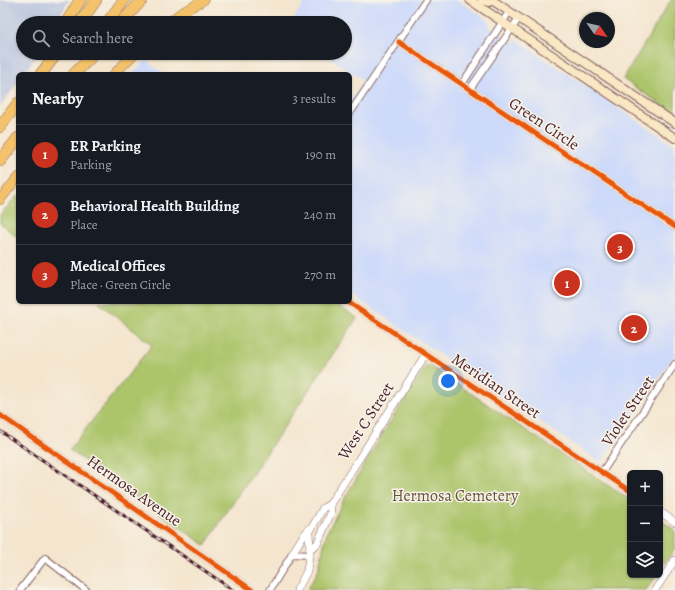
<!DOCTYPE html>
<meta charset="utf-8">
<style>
:root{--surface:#171b24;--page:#20242c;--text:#f1f3f6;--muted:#9ea1a6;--line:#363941;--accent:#c8321e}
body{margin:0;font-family:Alegreya,serif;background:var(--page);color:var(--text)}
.controls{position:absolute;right:12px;bottom:12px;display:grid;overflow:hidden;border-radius:6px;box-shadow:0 1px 3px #0004}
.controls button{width:36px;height:36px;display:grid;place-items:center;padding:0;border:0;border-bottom:1px solid var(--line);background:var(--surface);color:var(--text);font:20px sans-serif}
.compass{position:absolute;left:579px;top:12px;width:36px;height:36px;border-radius:50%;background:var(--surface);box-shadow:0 1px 3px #0004;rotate:124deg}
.you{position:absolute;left:448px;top:381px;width:14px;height:14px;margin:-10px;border:3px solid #fff;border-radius:50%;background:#1a73e8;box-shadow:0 0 0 6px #1a73e833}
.badge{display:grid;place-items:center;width:26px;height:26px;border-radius:50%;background:var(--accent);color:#fff;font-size:13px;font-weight:700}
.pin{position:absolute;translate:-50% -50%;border:2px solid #fff;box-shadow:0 1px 4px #0006}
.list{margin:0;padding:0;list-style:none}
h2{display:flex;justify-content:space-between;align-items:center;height:52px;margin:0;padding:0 16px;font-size:17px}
h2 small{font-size:13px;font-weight:400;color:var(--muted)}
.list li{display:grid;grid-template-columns:26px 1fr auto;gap:12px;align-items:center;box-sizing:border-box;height:60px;padding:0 16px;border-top:1px solid var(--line)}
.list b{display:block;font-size:15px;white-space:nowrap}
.list p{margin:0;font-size:13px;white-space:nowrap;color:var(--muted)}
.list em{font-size:13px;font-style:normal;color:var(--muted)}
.icon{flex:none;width:22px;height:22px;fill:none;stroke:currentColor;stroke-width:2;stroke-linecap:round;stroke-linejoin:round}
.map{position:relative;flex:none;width:675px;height:590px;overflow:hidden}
.search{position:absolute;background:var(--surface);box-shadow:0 1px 3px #0004;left:16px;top:16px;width:336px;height:44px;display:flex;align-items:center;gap:10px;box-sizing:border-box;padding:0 14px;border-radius:22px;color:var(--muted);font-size:15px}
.panel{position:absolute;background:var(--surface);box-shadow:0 1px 3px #0004;left:16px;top:72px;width:336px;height:232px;border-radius:6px}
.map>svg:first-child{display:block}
.built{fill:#cedafa}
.industrial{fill:#b9c4de}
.green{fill:#acc46a;stroke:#7b724a}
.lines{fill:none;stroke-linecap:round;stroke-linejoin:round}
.minor-casing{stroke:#866464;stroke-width:8}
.tertiary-casing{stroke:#866464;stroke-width:8}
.secondary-casing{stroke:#866464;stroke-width:10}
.primary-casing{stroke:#866464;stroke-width:10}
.motorway-casing{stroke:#866464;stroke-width:12}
.minor{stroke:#fff;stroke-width:6}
.tertiary{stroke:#fff;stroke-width:7}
.secondary{stroke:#fae7c3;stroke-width:8}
.primary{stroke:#f3c26a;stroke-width:9}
.motorway{stroke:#f3c26a;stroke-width:11}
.rail-casing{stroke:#4a1f2b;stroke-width:3}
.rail{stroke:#f7f3e8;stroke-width:1.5;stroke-dasharray:4.5;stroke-linecap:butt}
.cycleway-casing{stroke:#f7f3e8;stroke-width:8}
.cycleway{stroke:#e8590c;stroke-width:5}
.labels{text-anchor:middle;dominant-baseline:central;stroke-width:3;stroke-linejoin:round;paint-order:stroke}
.street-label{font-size:16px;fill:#4a1f2b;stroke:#f7f3e8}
.park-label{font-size:16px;fill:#67513e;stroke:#f7f3e8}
</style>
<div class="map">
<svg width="675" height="590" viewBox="0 0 675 590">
<rect width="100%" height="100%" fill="#f7f3e8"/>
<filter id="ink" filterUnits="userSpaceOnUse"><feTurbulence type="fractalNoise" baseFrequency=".025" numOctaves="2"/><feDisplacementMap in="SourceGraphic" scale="8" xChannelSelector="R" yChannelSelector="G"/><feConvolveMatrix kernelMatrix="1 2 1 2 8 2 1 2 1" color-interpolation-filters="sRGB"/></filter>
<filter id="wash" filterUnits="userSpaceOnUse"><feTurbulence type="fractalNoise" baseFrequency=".012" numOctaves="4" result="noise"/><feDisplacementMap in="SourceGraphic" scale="16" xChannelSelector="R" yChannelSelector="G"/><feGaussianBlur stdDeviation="0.9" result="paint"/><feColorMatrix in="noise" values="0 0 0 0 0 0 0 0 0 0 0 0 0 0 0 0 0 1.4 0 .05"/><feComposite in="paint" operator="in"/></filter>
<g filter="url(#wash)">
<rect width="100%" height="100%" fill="#f4e5ce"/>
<g class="built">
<polygon points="306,0 458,0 488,20 490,27 512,42 517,40 675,146 675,355 603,460 598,461 350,294 350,101 364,81 323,53 345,53 345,23 291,23"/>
<polygon points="147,60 153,66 165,74 132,74"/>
</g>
<polygon class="industrial" points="0,0 69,0 56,23 23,23 23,53 38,53 24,74 18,74 18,82 0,107"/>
<g class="green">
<polygon points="671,0 675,0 675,114 623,79"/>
<polygon points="18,195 18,238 0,223 0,215"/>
<polygon points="98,302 333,302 357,318 205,545 69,450 152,345"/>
<polygon points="426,366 430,366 630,500 630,575 657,575 646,590 307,590 318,571 327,532 347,494 385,430"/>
<polygon points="660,520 675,530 675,548 660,570"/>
</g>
</g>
<g filter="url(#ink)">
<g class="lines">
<g class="minor-casing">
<g id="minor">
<polyline points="399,42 675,227"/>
<polyline points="462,84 509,12"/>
<polyline points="470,89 519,18"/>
<polyline points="350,113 426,0"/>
<polyline points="0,415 252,590"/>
<polyline points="602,472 675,364"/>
<polyline points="20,590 45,558 86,590"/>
<polyline points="270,590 292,554 309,555"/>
</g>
</g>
<g class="tertiary-casing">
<g id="tertiary">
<polyline points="348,302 630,491"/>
<polyline points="660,512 675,522"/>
<polyline points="310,549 317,544 331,513 330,504"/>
<polyline points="292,554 303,536 309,529"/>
<polyline points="297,590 307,571 310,549 309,533 323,508 330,504 426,354"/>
<polyline points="655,590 675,560"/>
</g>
</g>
<g class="secondary-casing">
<g id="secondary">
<polyline points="470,0 675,138"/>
<polyline points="482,0 489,2 492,0"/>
<polyline points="492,0 675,123"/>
</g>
</g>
<g class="primary-casing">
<g id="primary">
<polyline points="168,23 179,14 204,0"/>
<polyline points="114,74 135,53"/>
<polyline points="0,200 18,177"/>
</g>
</g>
<g class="motorway-casing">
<g id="motorway">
<polyline points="66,23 80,0"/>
<polyline points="80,23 96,0"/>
<polyline points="107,23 124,0"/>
<polyline points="121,23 142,0"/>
<polyline points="41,74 57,53"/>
<polyline points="74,74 95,53"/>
<polyline points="0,127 18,103"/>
<polyline points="0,161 18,138"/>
</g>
</g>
<use href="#minor" class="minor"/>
<use href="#tertiary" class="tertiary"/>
<use href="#secondary" class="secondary"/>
<use href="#primary" class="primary"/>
<use href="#motorway" class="motorway"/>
<g class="rail-casing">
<polyline id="rail" points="0,431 233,590"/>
</g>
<use href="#rail" class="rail"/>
<g class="cycleway-casing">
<g id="cycleway">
<polyline points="399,42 675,227"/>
<polyline points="348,302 630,491"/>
<polyline points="0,415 252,590"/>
</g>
</g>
<use href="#cycleway" class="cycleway"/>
</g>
</g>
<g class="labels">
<g class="street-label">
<text transform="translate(544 124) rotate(34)">Green Circle</text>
<text transform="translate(496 386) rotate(34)">Meridian Street</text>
<text transform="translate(628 411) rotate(-56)">Violet Street</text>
<text transform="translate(366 421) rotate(-57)">West C Street</text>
<text transform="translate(134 491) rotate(35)">Hermosa Avenue</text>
</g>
<g class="park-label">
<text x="455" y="496">Hermosa Cemetery</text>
</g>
</g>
</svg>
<div class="controls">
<button>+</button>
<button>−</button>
<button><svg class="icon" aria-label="layers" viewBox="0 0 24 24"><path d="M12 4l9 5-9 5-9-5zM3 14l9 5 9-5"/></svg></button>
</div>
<svg class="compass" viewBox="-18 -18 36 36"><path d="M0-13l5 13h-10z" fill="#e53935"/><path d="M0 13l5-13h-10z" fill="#9ea1a6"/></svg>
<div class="you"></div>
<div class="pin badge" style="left:567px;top:283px">1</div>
<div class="pin badge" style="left:634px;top:328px">2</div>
<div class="pin badge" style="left:620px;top:247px">3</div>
<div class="search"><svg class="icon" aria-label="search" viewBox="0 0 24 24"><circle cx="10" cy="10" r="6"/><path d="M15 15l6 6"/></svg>Search here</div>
<section class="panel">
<h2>Nearby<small>3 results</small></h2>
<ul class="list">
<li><span class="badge">1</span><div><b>ER Parking</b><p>Parking</p></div><em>190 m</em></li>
<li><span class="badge">2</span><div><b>Behavioral Health Building</b><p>Place</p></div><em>240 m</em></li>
<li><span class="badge">3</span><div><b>Medical Offices</b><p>Place · Green Circle</p></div><em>270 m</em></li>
</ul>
</section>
</div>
